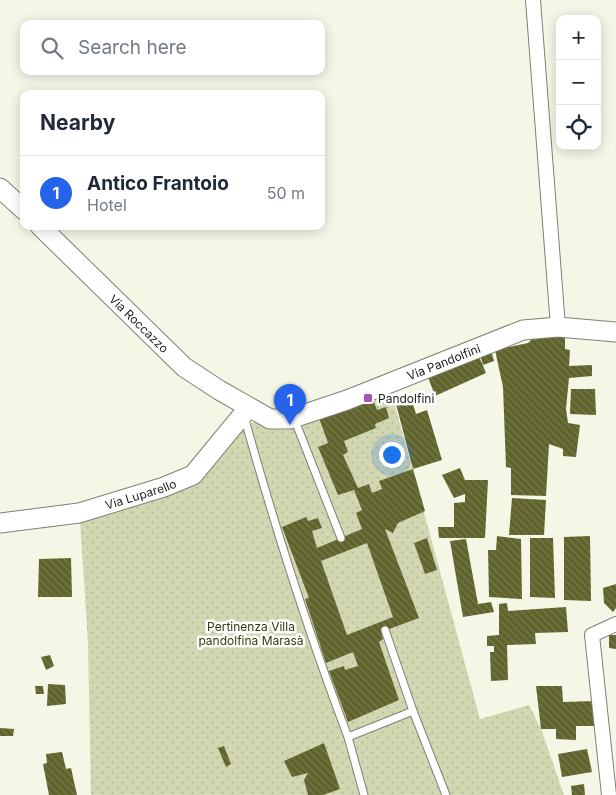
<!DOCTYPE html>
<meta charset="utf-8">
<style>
:root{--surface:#fff;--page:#f6f6f7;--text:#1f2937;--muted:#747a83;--line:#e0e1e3;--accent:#2563eb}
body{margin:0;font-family:Inter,sans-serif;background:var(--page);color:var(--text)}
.controls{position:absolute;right:15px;top:15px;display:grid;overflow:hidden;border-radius:10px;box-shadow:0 2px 12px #0003}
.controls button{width:45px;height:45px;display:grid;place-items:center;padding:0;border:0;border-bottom:1px solid var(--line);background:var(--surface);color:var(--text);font:25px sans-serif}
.you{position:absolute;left:391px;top:454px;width:18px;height:18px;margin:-12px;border:4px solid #fff;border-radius:50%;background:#1a73e8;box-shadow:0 0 0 8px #1a73e833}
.badge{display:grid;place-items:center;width:32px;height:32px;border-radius:50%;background:var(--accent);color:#fff;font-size:16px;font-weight:700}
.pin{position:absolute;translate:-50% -41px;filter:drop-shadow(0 1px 2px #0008)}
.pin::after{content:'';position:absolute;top:26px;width:18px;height:15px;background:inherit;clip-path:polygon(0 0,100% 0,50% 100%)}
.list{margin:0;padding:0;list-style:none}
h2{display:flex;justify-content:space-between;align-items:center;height:65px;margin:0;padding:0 20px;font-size:21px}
h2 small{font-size:16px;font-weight:400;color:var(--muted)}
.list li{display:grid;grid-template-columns:32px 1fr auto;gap:15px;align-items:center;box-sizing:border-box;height:75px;padding:0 20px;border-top:1px solid var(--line)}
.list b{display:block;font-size:19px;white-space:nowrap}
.list p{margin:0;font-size:16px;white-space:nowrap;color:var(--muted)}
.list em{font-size:16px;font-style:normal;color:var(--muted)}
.icon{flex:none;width:28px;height:28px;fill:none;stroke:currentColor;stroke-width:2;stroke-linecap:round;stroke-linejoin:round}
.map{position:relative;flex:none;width:616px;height:795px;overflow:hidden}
.search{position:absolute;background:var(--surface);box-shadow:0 2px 12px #0003;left:20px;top:20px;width:305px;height:55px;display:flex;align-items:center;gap:12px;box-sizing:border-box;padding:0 18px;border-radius:10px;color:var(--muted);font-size:19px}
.panel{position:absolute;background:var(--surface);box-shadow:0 2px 12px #0003;left:20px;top:90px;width:305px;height:140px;border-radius:10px}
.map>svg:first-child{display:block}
.park{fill:url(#park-dots)}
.building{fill:url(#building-back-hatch);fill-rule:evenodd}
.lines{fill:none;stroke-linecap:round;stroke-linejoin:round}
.lane-casing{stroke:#808173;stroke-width:9}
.street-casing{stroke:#808173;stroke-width:16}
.secondary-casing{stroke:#808173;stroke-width:21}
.lane{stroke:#fff;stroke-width:7}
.street{stroke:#fff;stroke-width:14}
.secondary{stroke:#fff;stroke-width:19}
.poi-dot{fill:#ad50ba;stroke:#fff;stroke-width:2}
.labels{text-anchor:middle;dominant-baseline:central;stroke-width:5;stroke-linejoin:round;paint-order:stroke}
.street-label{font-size:12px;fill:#1c1d17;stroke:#fff}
.poi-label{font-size:12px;fill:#1c1d17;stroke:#fff;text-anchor:start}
.park-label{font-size:12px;fill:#36390a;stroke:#fff}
</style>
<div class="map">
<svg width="616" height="795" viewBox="0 0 616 795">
<defs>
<pattern id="park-dots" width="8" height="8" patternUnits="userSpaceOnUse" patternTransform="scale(1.25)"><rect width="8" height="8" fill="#d3d7b1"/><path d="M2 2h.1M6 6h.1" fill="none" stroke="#b5b898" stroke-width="1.8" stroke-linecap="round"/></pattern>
<pattern id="building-back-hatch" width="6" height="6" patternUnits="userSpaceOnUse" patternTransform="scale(1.25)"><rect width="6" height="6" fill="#60632b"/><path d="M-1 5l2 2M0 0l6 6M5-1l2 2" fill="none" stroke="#77794e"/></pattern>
</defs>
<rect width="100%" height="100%" fill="#f4f6e6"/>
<polygon class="park" points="391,391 480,719 529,705 541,729 564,795 91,795 88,643 80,520 164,494 241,426 256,422 282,430 298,428"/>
<g class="building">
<polygon points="565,334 565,349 570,350 569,366 592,365 592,376 569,378 566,409 568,423 580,425 576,457 563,456 563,449 549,444 546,496 511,495 511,468 506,467 503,387 495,350 528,343 534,337"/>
<polygon points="491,350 494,361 483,365 480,354"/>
<polygon points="478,354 486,373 435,396 428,377"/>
<polygon points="571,389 595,389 596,415 570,414"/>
<path d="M372,397L377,410L386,407L389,418L375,424L376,428L344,441L348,452L343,455L358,488L369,484L372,493L382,489L379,481L413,469L425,511L398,523L393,533L385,529L419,618L381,632L383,639L379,642L399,700L348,722L329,671L344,666L345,670L358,666L353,652L326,663L305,599L309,598L282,527L306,517L308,521L318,518L322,528L312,531L317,548L362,529L356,513L362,510L354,490L338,495L318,447L328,443L319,418ZM367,543L393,617L347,635L321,561Z"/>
<polygon points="411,398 416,414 427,410 442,460 413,469 396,404"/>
<polygon points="460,468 465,480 488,480 485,538 439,538 438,527 454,527 454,503 465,502 465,494 454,498 442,475"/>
<polygon points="512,498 546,500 544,535 509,535"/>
<polygon points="497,536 521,539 522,599 489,597 488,550 496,550"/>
<polygon points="590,536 591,601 564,600 564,537"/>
<polygon points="427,538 437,570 425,574 414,543"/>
<polygon points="530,538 553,538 555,598 530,597"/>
<polygon points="466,539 478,604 491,602 494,612 463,617 450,541"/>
<polygon points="71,558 72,597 38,597 39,559"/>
<polygon points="616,584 616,608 613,612 604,603 603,588"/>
<polygon points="507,603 508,611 566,607 568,632 535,633 536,644 507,645 508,680 491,681 490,652 494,652 494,646 487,646 487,636 499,635 499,604"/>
<polygon points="609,635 616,635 616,649 609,648"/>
<polygon points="50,655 54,666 46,670 41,657"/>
<polygon points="48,684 65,685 66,704 47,706"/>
<polygon points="35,686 43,686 44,694 36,694"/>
<polygon points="536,686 562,686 563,702 595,701 596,726 576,726 576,740 556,739 556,729 541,729"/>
<polygon points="0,728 14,729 13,736 0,736"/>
<polygon points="324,743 340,789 323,795 308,795 304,780 308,773 292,777 284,761"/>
<polygon points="224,746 231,764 226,767 218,748"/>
<polygon points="587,749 592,772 562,777 558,754"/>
<polygon points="62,752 66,769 71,768 77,795 49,795 43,764 47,763 46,754"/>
<polygon points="584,784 585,795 572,795 571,786"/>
</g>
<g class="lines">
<g class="lane-casing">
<g id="lane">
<path d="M244,416C274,524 308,632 348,737L413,711"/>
<polyline points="294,418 341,538"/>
<polyline points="385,630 413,711 446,795"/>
<polyline points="348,737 364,795"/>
</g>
</g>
<g class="street-casing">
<g id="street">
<polyline points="533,0 558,327"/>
<polyline points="609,795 592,635 616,624"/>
</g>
</g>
<g class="secondary-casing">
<g id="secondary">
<polyline points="0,188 24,210"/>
<path id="s1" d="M40,226L184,367L219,390L270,419H290L347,400L523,330L558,327L616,332"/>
<path id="s2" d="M0,523L79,513L164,487L193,475L249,407"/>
</g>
</g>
<use href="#lane" class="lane"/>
<use href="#street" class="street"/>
<use href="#secondary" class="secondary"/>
</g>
<rect class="poi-dot" x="363" y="393" width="10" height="10" rx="2.5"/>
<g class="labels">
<g class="street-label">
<text stroke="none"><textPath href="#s1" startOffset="139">Via Roccazzo</textPath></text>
<text stroke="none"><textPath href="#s1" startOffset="486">Via Pandolfini</textPath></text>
<text stroke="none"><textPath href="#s2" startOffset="144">Via Luparello</textPath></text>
</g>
<g class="poi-label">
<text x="378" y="398">Pandolfini</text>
</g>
<g class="park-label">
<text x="251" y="626">Pertinenza Villa<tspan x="251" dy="14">pandolfina Marasà</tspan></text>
</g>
</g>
</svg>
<div class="controls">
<button>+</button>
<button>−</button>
<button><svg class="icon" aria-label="locate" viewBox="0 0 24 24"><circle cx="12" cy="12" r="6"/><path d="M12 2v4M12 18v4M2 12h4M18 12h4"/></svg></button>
</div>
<div class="you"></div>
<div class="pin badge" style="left:290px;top:425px">1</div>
<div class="search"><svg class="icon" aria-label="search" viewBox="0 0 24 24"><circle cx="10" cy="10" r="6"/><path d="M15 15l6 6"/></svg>Search here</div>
<section class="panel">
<h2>Nearby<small></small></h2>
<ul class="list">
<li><span class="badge">1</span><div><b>Antico Frantoio</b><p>Hotel</p></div><em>50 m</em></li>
</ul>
</section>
</div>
